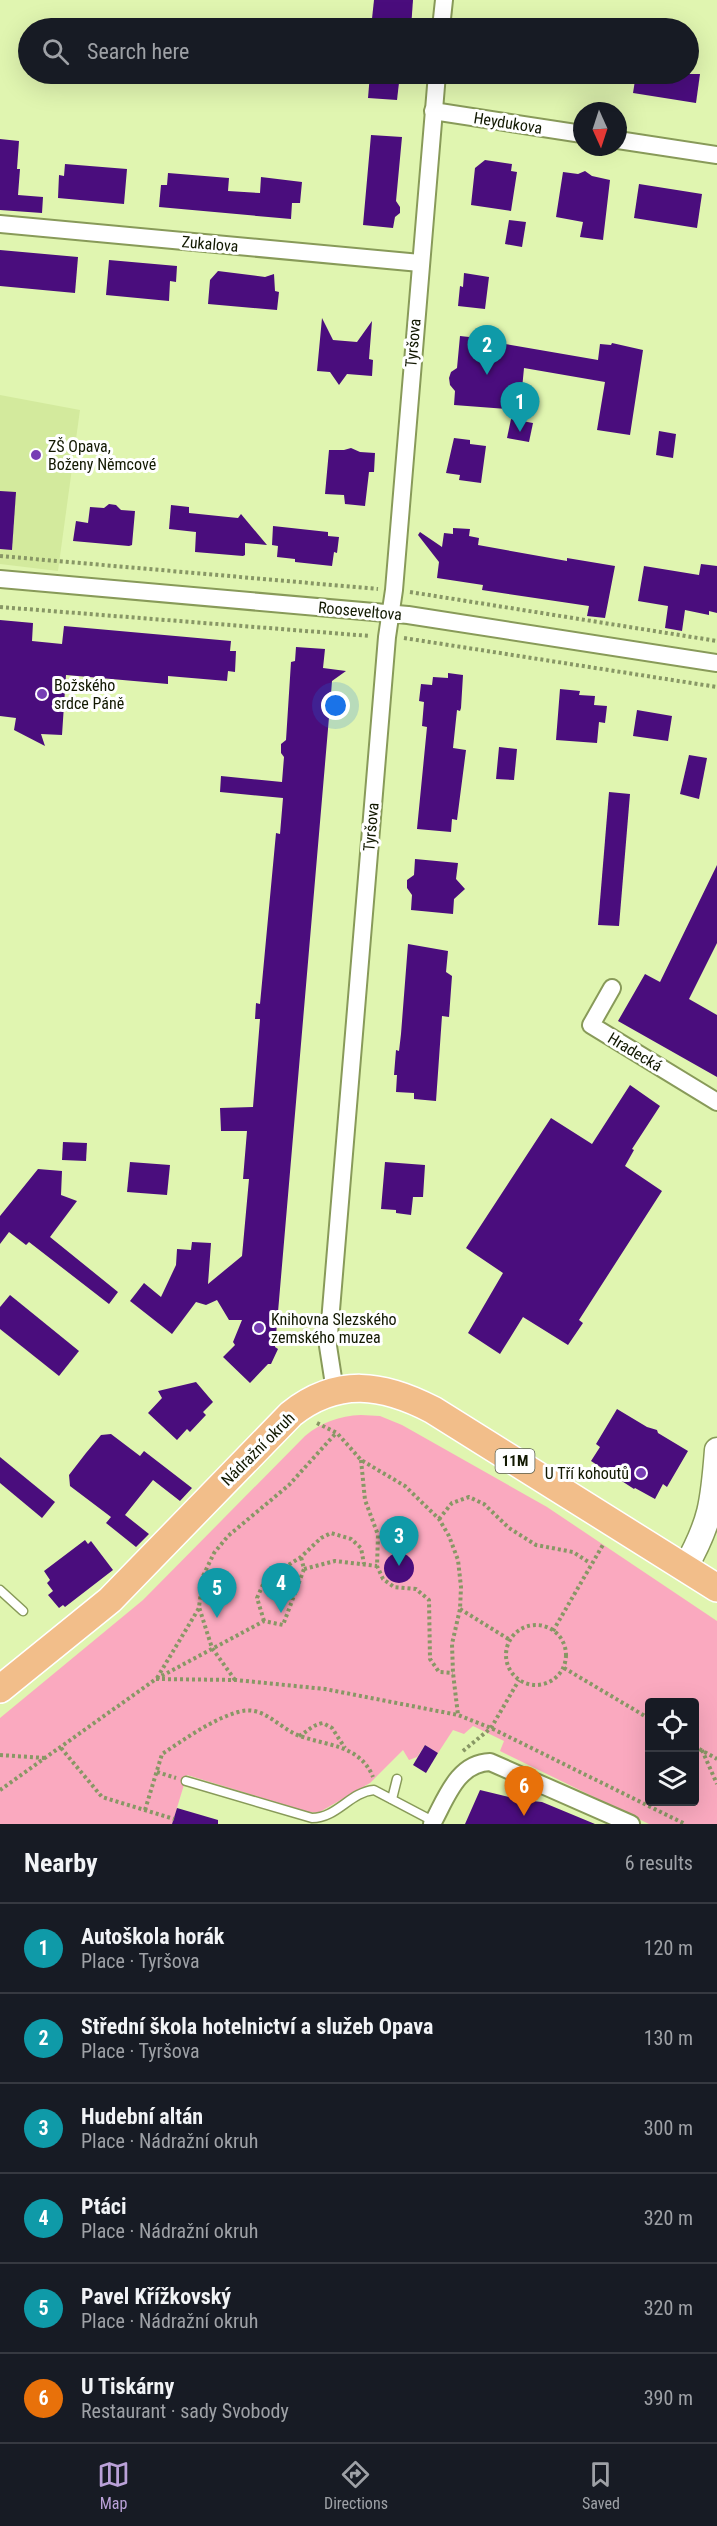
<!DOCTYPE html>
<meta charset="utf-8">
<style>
:root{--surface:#171b24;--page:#20242c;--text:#f1f3f6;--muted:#9ea1a6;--line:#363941;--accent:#baa1d8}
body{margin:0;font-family:"Roboto Condensed",sans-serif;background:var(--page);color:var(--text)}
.controls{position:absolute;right:18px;bottom:18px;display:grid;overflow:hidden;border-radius:6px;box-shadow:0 6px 24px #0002}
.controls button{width:54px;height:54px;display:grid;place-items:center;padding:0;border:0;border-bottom:2px solid var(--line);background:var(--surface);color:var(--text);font:30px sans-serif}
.compass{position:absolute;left:573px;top:102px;width:54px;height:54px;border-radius:50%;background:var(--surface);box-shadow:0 6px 24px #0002;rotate:177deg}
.you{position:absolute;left:336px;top:706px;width:21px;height:21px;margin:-15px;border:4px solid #fff;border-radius:50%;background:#1a73e8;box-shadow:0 0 0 9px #1a73e833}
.badge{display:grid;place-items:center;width:39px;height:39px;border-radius:50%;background:var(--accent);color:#fff;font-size:20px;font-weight:700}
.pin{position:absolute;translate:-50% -50px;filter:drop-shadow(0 2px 3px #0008)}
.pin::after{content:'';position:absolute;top:32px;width:21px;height:18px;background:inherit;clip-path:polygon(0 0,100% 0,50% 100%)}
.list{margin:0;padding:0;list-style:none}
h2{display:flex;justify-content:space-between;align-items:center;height:78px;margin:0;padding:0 24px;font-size:26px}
h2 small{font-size:20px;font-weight:400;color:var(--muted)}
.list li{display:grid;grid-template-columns:39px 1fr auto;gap:18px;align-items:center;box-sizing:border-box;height:90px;padding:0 24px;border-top:2px solid var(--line)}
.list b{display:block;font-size:22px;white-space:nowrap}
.list p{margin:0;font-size:20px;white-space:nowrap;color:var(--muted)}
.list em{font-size:20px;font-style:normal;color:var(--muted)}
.icon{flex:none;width:33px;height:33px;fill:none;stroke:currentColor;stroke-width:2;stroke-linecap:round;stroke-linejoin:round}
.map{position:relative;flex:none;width:717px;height:1824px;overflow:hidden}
.search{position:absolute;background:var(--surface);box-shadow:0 6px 24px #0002;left:18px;right:18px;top:18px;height:66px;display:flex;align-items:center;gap:15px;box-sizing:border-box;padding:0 21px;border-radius:33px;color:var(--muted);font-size:22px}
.sheet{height:618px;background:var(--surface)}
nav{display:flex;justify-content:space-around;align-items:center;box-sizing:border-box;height:84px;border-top:2px solid var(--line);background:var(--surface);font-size:16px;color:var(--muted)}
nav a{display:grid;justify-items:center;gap:3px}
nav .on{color:var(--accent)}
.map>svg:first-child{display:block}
.built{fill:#d3ea9d}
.green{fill:#faa9bf;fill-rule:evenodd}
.building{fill:#4a0d7d}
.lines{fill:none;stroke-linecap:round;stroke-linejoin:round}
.lane-casing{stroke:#889a59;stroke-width:11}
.street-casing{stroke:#889a59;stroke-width:20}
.secondary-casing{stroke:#889a59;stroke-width:27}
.primary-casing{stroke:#fff;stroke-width:30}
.path{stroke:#889765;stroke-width:4;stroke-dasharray:3 3;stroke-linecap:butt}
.lane{stroke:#fff;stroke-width:8}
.street{stroke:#fff;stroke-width:16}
.secondary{stroke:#fff;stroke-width:24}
.primary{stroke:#f2be8a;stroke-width:27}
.poi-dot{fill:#763db4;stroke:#fff;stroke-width:2}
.labels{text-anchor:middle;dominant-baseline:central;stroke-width:6;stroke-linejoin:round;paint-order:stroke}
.shield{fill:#fff;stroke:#585d4c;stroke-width:1.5}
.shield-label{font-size:15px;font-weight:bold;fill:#111800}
.street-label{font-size:16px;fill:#111800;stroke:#fff}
.poi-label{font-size:16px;fill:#111800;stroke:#fff;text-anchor:start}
</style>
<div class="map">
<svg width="717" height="1824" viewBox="0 0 717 1824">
<rect width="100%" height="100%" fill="#e0f5b0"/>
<polygon class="built" points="0,395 80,410 58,571 0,564"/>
<path class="green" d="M361,1415L380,1416L402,1425L547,1507L717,1621V1824H649L500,1751L504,1741L473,1726L464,1734L453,1730L438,1753L425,1745L417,1757L409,1760L403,1750L370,1783L318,1813L308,1812L187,1775L172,1824H0V1718L143,1600L305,1436C322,1422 339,1416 361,1415ZM650,1702H694V1802H650Z"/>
<g class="building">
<polygon points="374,0 413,0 411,28 371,28"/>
<polygon points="370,74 400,74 397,100 368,98"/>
<polygon points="636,74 700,74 696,103 633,93"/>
<polygon points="371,135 402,137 396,201 400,207 400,213 395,217 393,228 363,225"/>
<polygon points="0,139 19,141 17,169 20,169 18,195 43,197 42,213 0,210"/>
<polygon points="485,160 512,164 511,171 517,172 511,211 471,205 475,168"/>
<polygon points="65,164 127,169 124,204 58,198 59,175 64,176"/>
<polygon points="585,171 592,176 610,180 603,240 580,237 583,222 556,217 563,172 578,174"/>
<polygon points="168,173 229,178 228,191 260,193 261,177 302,182 300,203 292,203 291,219 159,207 161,185 167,185"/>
<polygon points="639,184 702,194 697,228 634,218"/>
<polygon points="509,220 526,222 522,247 505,244"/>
<polygon points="0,250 78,257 75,293 0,286"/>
<polygon points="109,260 177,266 176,282 170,281 169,301 106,295"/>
<polygon points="218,271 265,277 274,274 275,291 279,292 277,310 208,304 210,280"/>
<polygon points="464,273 489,277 485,309 458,306 460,286 463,287"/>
<polygon points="322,318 333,340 357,342 372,321 369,359 373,360 372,376 347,374 339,385 330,372 317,371"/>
<polygon points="460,336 506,341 505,344 598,360 600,344 611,345 612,343 643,350 630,435 597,430 605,382 524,368 520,410 454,405 455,391 450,385 449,378 451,372 457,368"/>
<polygon points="511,419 533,423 529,442 507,438"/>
<polygon points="659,431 676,434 673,458 656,455"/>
<polygon points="454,438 470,440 470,444 486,446 481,483 459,480 460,475 446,473"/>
<polygon points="351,448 360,452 375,453 374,472 369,472 365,506 345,504 344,495 325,494 329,450 344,450"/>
<polygon points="0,491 16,492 12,550 0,549"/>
<polygon points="109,504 116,505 121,510 135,511 132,545 129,546 73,541 76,521 88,523 90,507 104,508"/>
<polygon points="171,505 189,507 189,513 238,518 241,514 267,545 245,543 245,555 243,556 195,552 196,532 169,529"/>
<polygon points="273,526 328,532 328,536 339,537 337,553 334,552 332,566 295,562 295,559 277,557 278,546 272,545"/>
<polygon points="453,528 470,529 469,536 479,538 478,545 567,561 567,558 615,566 605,618 587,616 589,606 482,590 483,585 437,578 439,562 418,535 420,532 442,547 444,533 453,534"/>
<polygon points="701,564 717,566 717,613 709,611 709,615 685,610 682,631 665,628 668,606 638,601 644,566 699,575"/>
<polygon points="0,620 33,623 32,641 62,644 64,626 231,641 230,651 236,651 235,672 228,671 227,681 168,676 168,684 66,675 62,735 41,734 45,746 14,730 16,718 0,716"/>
<polygon points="296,647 325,649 323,668 346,671 332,681 331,694 275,1347 278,1349 271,1364 268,1364 250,1383 223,1357 235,1345 233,1342 242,1320 229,1320 217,1300 206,1305 196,1302 172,1334 130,1301 144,1283 161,1297 176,1265 177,1249 191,1250 192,1242 211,1243 208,1284 242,1256 249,1179 243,1179 247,1131 221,1131 220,1108 253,1107 260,1019 255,1019 256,1003 260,1004 276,833 280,834 283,798 220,792 221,776 282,782 284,757 281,753 281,744 286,740 291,662 295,661"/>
<polygon points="448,673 463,675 461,708 460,711 457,710 453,748 466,750 457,820 452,819 451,832 417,829 427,727 422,726 424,702 419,701 421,684 432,685 433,677 448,678"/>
<polygon points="560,689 580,691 579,695 595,696 594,705 607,706 605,723 599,722 597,743 556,740"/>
<polygon points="637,710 672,716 668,741 633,736"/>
<polygon points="499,747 517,749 514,780 496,779"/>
<polygon points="689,755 707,758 699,799 680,794"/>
<polygon points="609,792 630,794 619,926 598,925"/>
<polygon points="415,859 458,863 456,879 465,889 454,899 453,914 411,910 412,895 407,888 407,880 414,875"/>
<polygon points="717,865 717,943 689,999 717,1015 717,1077 618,1021 645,974 660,982"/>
<polygon points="408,944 448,951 446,972 452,976 449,1017 442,1016 436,1101 414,1099 414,1093 396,1092 397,1075 394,1075 396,1050 399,1051 401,1034"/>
<polygon points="630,1085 660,1106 632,1149 634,1150 625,1166 662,1191 579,1320 583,1323 568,1345 523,1317 500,1354 468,1333 503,1273 466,1248 551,1118 592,1144"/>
<polygon points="63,1142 87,1143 86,1161 62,1160"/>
<polygon points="130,1162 170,1165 167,1195 127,1192"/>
<polygon points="385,1162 425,1165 423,1197 413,1197 411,1215 396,1213 396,1210 381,1209"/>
<polygon points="38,1169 62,1171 61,1195 77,1201 50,1237 118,1292 109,1304 29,1242 26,1245 9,1232 0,1244 0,1216"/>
<polygon points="10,1295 79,1351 59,1376 0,1329 0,1307"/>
<polygon points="196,1382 213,1402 203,1412 206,1415 190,1432 187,1429 177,1440 148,1413 162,1398 158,1391"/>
<polygon points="617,1409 647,1427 657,1430 658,1433 688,1451 667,1487 663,1484 655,1499 635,1488 634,1489 591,1461 600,1447 596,1444"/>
<polygon points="111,1434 140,1456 144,1451 192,1488 180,1501 153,1480 125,1515 149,1534 136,1547 106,1523 111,1517 70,1486 69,1475 86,1453 101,1435"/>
<polygon points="0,1457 55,1502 42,1518 0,1483"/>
<polygon points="85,1540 88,1544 91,1541 113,1570 65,1607 63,1605 59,1608 48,1595 53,1591 47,1583 50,1580 44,1571"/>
<circle cx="399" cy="1568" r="15"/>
<polygon points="425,1745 438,1753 426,1773 413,1765"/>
<polygon points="480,1790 522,1800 542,1802 595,1824 465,1824"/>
<polygon points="177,1808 218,1820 218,1824 172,1824"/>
</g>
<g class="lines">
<g class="lane-casing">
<g id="lane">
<polyline points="0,1590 23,1611"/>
<path d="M186,1781L312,1818C337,1818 350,1792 374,1790L433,1821"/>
<polyline points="392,1799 397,1779"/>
</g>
</g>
<g class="street-casing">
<g id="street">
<polyline points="441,28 444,0"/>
<polyline points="433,111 582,134"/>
<polyline points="618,140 717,155"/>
<polyline points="0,224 420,263"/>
<polyline points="0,579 408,615 717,663"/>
<polyline points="612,988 591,1025 717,1102"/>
<polyline points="335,1391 328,1346 387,637 394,590 437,74"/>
<path d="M432,1824C446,1799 457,1763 490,1762L631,1824"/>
</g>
</g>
<g class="secondary-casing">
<path id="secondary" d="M685,1568C711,1522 713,1502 717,1450"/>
</g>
<g class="primary-casing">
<path id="primary" d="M0,1689L110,1600L291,1414C338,1377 383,1384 433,1410L717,1588"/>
</g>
<g class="path">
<polyline points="0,556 378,589"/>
<polyline points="410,592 717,641"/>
<polyline points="0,607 370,636"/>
<polyline points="404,638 717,687"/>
<polyline points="317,1423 337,1433 361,1460 405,1486 439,1519 449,1536 458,1560 461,1587 460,1609 452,1644 453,1673 458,1715"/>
<polyline points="361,1460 365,1500 378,1535 377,1566 383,1579 394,1587 416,1589 429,1600 430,1659 439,1672 453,1673"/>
<polyline points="439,1519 452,1503 469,1497 484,1504 509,1528 536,1545 573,1552 590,1563"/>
<polyline points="304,1569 335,1561 377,1566"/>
<polyline points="460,1609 510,1640"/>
<polyline points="264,1621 257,1598 265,1580 301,1557 321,1538 331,1533 351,1539 361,1548 364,1564"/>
<circle cx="536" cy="1655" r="30"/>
<polyline points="553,1631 604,1543"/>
<polyline points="564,1668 650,1719"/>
<polyline points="157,1678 199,1608"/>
<polyline points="156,1679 236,1680 325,1689 458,1715 491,1728 685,1824"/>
<polyline points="235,1680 212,1648 199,1607 203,1576 214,1553 228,1536 289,1485 336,1433"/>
<path d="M299,1736C308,1731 312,1725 323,1723L332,1728L345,1748"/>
<polyline points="694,1746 717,1759"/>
<polyline points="61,1748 102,1797 174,1819"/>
<polyline points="702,1750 717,1784"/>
<polyline points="463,1751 491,1728 519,1680"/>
<polyline points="0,1755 45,1758"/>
<polyline points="157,1772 176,1778"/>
<polyline points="0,1790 156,1679 264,1621 283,1625 304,1569 301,1557"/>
<path d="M145,1810L162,1754C185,1739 211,1720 238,1712C264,1704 279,1729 300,1736C328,1746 360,1745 373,1777"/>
</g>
<use href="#lane" class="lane"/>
<use href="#street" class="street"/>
<use href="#secondary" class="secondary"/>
<use href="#primary" class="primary"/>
</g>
<g class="poi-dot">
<circle cx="36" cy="455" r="6"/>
<circle cx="42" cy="694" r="6"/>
<circle cx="259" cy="1328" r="6"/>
<circle cx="641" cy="1473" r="6"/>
</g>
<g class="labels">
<rect class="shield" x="495.5" y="1449" width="39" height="24" rx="4.5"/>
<g class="shield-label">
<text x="515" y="1461">11M</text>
</g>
<g class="street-label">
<text transform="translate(508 123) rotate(9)">Heydukova</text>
<text transform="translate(210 244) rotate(5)">Zukalova</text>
<text transform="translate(413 343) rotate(-85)">Tyršova</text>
<text transform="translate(360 611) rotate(5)">Rooseveltova</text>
<text transform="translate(371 827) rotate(-85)">Tyršova</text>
<text transform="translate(635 1052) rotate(31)">Hradecká</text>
<text transform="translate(258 1449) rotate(-45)">Nádražní okruh</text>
</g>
<g class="poi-label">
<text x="48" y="446">ZŠ Opava,<tspan x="48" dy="18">Boženy Němcové</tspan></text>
<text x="54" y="685">Božského<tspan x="54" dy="18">srdce Páně</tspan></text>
<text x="271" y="1319">Knihovna Slezského<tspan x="271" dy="18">zemského muzea</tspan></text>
<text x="629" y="1473" text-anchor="end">U Tří kohoutů</text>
</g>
</g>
</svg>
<div class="controls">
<button><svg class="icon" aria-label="locate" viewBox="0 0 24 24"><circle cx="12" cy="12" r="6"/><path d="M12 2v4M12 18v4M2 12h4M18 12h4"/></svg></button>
<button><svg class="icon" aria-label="layers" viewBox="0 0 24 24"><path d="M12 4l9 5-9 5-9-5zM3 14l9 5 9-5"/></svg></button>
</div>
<svg class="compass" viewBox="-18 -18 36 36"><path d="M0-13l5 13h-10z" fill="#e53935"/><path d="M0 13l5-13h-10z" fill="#9ea1a6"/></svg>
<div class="you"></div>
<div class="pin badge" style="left:520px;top:432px;background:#0f9aa8">1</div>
<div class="pin badge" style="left:487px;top:375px;background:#0f9aa8">2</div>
<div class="pin badge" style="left:399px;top:1566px;background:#0f9aa8">3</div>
<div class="pin badge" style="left:281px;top:1613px;background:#0f9aa8">4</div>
<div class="pin badge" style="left:217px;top:1618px;background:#0f9aa8">5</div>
<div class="pin badge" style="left:524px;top:1816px;background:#e8710a">6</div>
<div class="search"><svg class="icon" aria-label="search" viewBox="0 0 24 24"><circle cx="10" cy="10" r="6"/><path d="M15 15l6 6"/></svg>Search here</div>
</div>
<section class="sheet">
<h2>Nearby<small>6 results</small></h2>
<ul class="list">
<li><span class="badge" style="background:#0f9aa8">1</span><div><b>Autoškola horák</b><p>Place · Tyršova</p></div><em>120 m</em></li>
<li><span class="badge" style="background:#0f9aa8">2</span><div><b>Střední škola hotelnictví a služeb Opava</b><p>Place · Tyršova</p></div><em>130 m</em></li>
<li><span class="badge" style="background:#0f9aa8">3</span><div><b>Hudební altán</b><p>Place · Nádražní okruh</p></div><em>300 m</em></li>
<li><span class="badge" style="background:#0f9aa8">4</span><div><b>Ptáci</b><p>Place · Nádražní okruh</p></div><em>320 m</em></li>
<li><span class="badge" style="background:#0f9aa8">5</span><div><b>Pavel Křížkovský</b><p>Place · Nádražní okruh</p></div><em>320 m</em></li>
<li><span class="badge" style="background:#e8710a">6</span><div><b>U Tiskárny</b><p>Restaurant · sady Svobody</p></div><em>390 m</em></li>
</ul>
</section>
<nav>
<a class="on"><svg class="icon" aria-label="map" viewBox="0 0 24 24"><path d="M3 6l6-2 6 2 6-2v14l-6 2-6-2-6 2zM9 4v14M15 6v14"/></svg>Map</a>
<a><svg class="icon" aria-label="directions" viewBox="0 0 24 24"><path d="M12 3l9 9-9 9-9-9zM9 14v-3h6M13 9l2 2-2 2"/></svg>Directions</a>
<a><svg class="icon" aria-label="saved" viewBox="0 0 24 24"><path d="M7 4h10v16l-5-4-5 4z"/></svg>Saved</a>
</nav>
